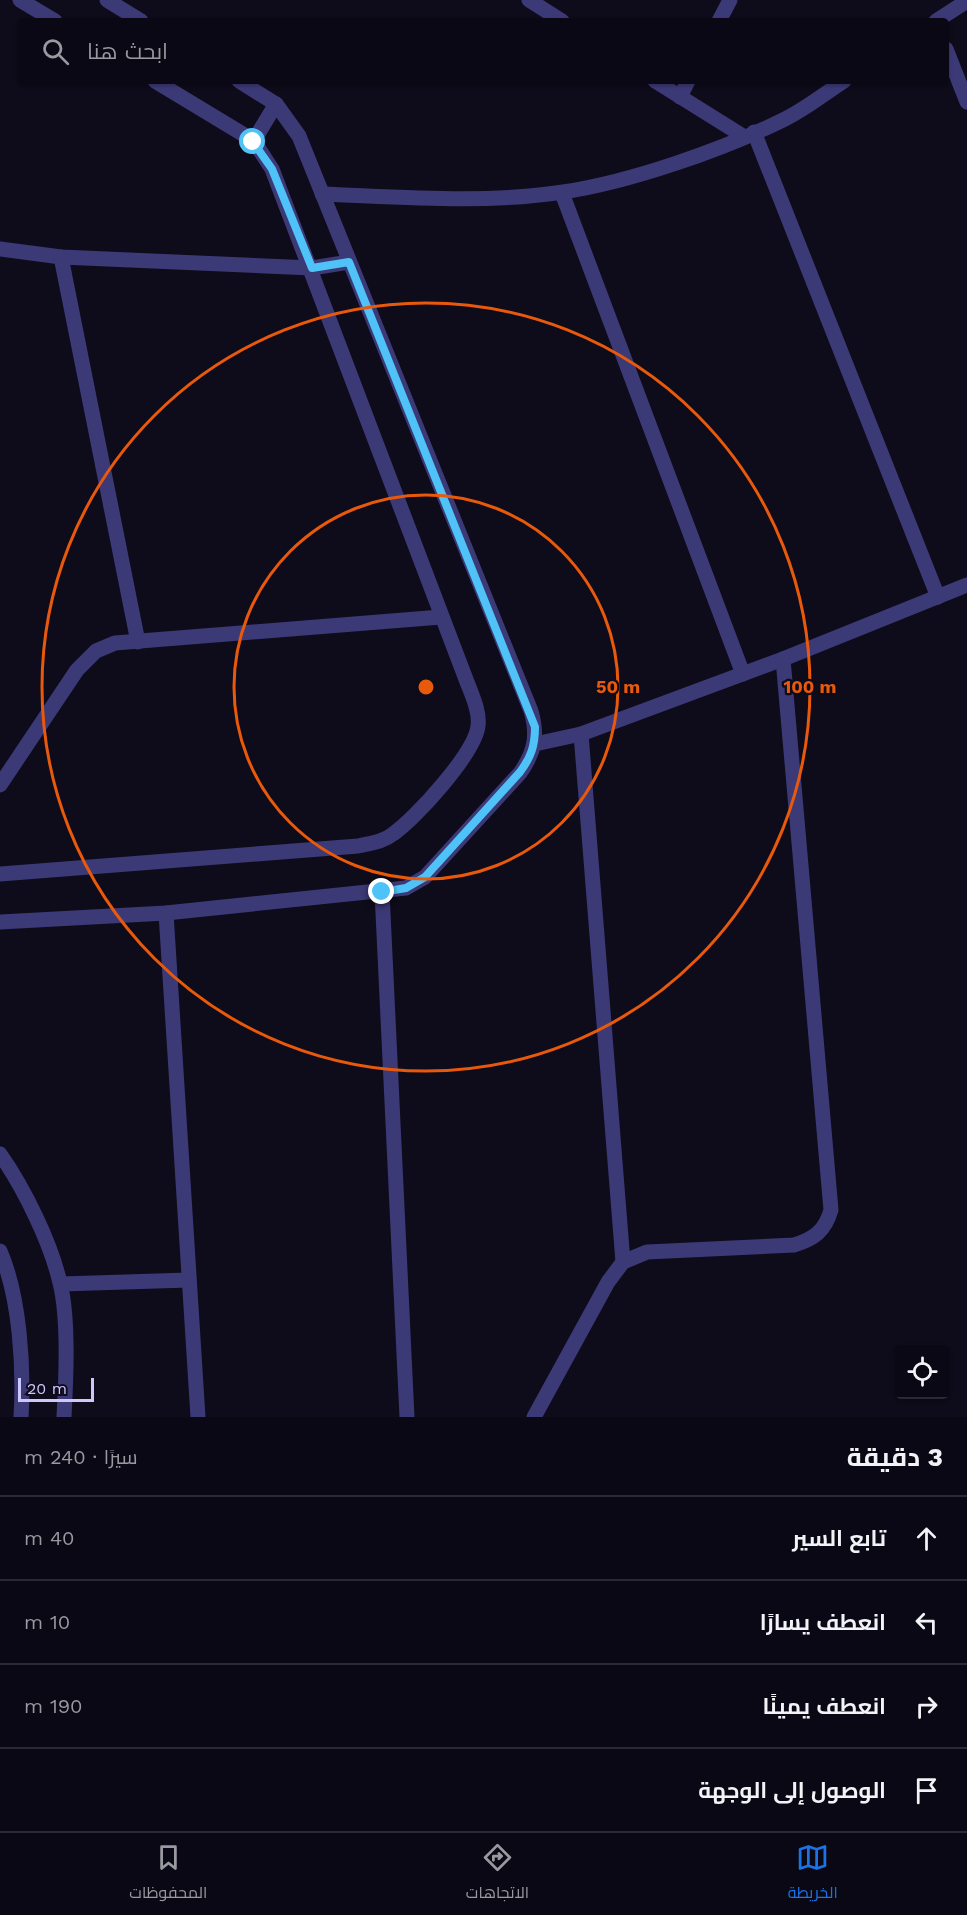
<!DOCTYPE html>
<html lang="ar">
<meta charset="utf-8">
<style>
:root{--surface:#0a0814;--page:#181622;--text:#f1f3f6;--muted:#999aa0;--line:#2a2934;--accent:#1a73e8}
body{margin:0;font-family:"Work Sans",Cairo,sans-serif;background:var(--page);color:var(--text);direction:rtl}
.controls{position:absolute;right:18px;bottom:18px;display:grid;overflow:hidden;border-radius:6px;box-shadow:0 2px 4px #0004}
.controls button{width:54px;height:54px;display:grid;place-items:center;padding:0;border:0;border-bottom:2px solid var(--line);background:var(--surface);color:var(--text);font:30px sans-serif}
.scale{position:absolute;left:18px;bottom:15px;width:76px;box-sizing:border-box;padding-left:6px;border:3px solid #cec7fc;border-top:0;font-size:16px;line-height:21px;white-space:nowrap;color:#cec7fc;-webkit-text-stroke:4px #0e0b1a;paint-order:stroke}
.stop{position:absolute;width:18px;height:18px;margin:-14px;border:4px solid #4fc3f7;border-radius:50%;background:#fff}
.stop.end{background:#4fc3f7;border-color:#fff;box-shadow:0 2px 6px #0008}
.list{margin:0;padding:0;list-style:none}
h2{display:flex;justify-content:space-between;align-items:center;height:78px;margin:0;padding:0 24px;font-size:26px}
h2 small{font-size:20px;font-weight:400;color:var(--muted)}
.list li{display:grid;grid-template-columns:39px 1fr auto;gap:18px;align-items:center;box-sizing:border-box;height:84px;padding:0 24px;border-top:2px solid var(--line)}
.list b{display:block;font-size:22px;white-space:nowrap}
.list em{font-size:20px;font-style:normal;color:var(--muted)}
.icon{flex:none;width:33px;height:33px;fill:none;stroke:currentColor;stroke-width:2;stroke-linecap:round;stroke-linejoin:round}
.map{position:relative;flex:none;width:967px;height:1417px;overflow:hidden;direction:ltr}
.search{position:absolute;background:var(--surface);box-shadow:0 2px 4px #0004;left:18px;right:18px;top:18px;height:66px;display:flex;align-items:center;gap:15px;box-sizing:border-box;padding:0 21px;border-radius:6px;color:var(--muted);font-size:22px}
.sheet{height:414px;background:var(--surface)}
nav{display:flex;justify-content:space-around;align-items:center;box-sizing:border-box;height:84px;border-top:2px solid var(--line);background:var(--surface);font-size:16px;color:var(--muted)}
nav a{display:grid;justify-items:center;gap:3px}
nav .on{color:var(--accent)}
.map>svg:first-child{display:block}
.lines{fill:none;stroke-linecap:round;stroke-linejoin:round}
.minor{stroke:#3c3977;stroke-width:15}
.route{stroke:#4fc3f7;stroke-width:8}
.ring{fill:none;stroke:#e8590c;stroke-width:3}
.centre{fill:#e8590c;stroke:#0e0b1a;stroke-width:3}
.ring-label{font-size:18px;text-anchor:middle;font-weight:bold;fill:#e8590c;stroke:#0e0b1a;stroke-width:4.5;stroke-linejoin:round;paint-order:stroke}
</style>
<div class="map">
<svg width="967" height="1417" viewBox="0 0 967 1417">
<rect width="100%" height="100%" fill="#0e0b1a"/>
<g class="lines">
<g class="minor">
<polyline points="20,0 55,21"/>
<polyline points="107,0 141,21"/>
<polyline points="529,0 562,21"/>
<polyline points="719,21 730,0"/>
<polyline points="936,21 967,1"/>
<polyline points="946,49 967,102"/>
<polyline points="655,81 743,136"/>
<polyline points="680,97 688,81"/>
<polyline points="754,132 938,597"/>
<polyline points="253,142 276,104"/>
<polyline points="562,193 743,674"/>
<path d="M322,194C401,197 484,204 563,192C630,182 722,150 783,120C804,110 824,94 844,81"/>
<polyline points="0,249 61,257 312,268 349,262"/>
<polyline points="61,257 138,642"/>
<polyline points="581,734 623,1262"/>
<polyline points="535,744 581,734 783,659 967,585"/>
<polyline points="0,785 77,670 96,651 115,643 441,617"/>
<path d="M0,874L358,846C371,843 383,842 393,834C416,818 475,753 478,726C480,712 472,695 467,682L272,169L259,149L246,136L155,81"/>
<polyline points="382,892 407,1417"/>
<polyline points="166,913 198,1417"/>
<path d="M0,922L166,913L406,888L425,877L520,773C535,752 538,735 531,711L299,136L276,104L239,81"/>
<path d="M0,1154C24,1188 51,1243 60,1283C69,1319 66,1380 64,1417"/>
<path d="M0,1251C20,1297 24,1368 21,1417"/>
<polyline points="61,1284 189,1280"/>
<path d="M534,1417L608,1282L623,1262L647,1252L794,1245C814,1239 825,1231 831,1210L783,659"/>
</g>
</g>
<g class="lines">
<path class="route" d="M253,142L272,169L312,268L349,262L535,727C535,746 531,757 520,772L425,877L406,888L382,892"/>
</g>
<g class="ring">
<circle cx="426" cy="687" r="192"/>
<circle cx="426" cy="687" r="384"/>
</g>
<circle cx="426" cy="687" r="9" class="centre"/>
<g class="ring-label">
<text x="618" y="693">50 m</text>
<text x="810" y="693">100 m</text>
</g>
</svg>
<div class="controls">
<button><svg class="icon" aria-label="locate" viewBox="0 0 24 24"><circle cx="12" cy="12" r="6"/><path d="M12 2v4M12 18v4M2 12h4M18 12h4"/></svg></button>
</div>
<div class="scale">20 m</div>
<div class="stop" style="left:253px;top:142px"></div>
<div class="stop end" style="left:382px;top:892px"></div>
<div class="search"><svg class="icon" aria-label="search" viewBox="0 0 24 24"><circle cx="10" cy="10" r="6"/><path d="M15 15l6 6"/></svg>ابحث هنا</div>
</div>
<section class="sheet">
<h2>3 دقيقة<small>سيرًا · 240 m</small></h2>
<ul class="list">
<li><svg class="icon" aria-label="ahead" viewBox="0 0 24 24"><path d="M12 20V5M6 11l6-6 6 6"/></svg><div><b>تابع السير</b></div><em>40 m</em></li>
<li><svg class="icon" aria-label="left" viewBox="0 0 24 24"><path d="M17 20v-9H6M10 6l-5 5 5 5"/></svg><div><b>انعطف يسارًا</b></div><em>10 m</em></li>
<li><svg class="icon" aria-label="right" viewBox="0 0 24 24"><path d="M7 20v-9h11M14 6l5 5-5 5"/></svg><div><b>انعطف يمينًا</b></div><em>190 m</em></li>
<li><svg class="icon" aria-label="arrive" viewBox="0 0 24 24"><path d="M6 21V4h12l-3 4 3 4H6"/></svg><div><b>الوصول إلى الوجهة</b></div></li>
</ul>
</section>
<nav>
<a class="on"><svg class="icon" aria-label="map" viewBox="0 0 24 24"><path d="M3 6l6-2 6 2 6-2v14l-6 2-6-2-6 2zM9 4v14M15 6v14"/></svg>الخريطة</a>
<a><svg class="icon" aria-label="directions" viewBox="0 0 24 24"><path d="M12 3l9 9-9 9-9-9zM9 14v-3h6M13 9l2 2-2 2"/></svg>الاتجاهات</a>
<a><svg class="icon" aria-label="saved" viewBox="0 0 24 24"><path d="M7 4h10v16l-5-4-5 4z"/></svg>المحفوظات</a>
</nav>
